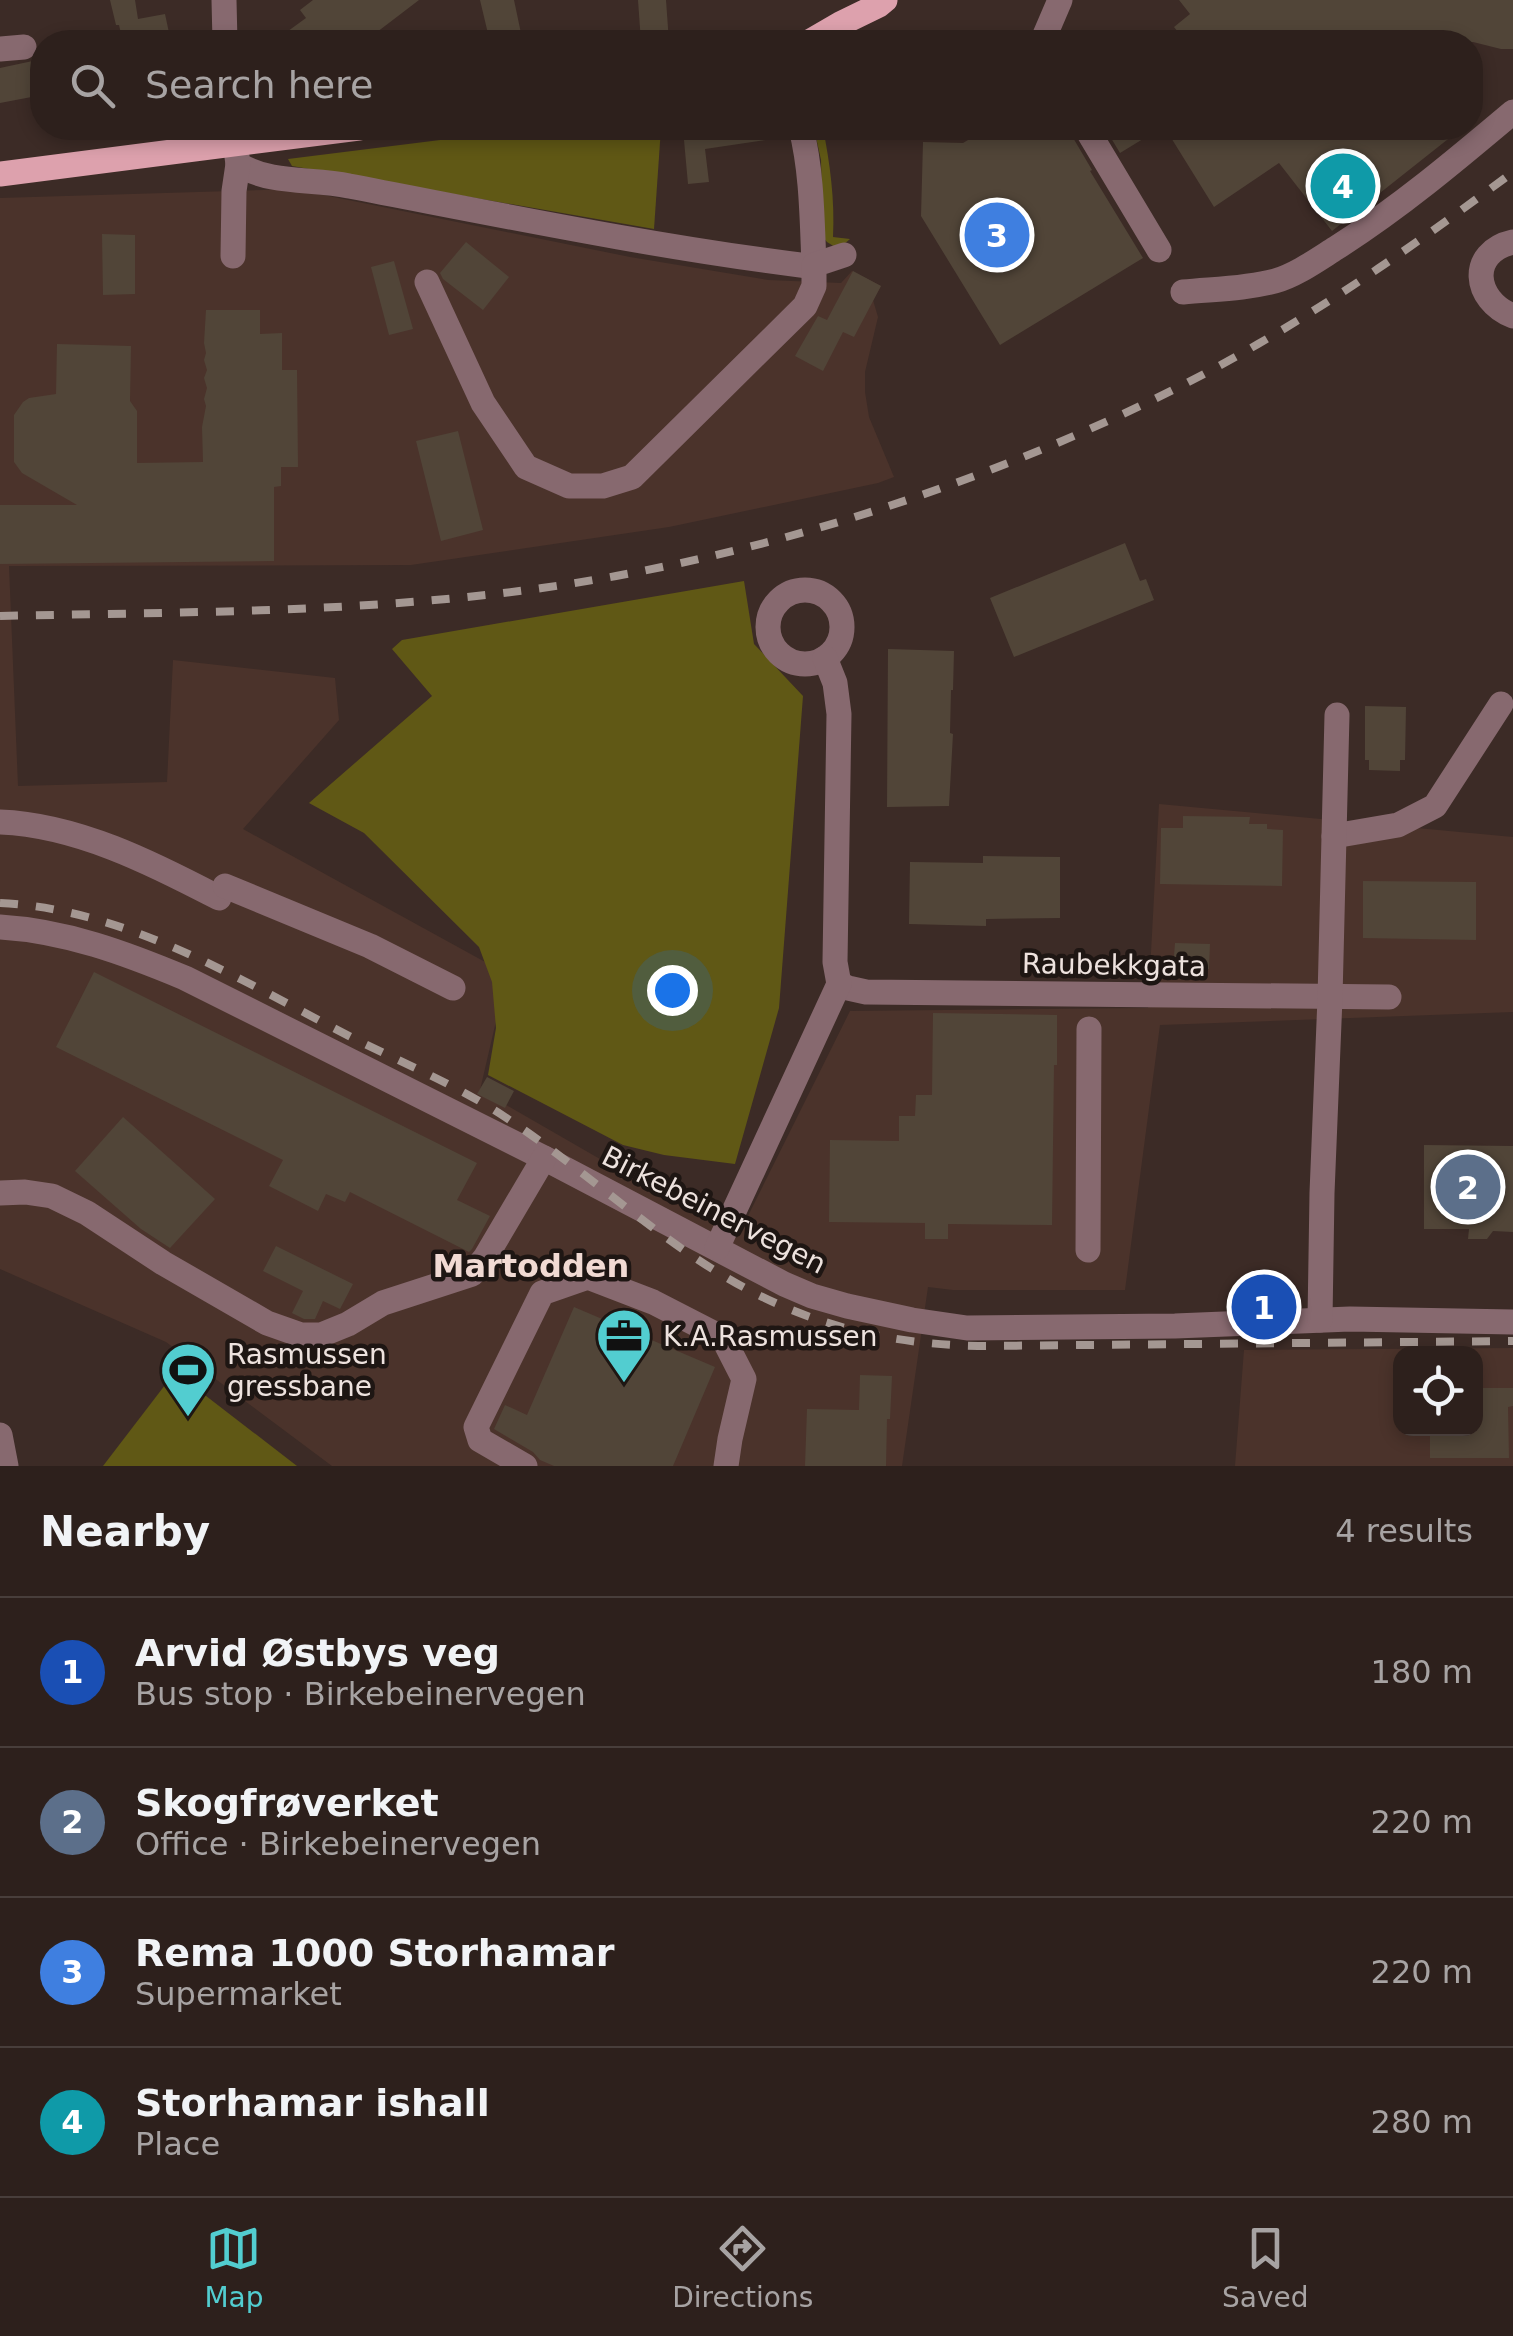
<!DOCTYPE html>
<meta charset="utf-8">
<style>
:root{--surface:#2d201c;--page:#352825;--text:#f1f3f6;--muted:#a7a3a3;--line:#483e3b;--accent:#52cdd0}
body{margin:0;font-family:"DejaVu Sans",sans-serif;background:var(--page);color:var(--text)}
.controls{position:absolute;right:30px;bottom:30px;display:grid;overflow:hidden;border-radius:20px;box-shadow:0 5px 15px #0003}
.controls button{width:90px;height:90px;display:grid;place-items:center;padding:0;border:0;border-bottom:2px solid var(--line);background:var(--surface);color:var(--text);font:50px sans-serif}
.you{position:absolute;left:672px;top:990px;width:35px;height:35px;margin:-25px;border:8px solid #fff;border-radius:50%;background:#1a73e8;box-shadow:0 0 0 15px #1a73e833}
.badge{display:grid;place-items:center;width:65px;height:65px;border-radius:50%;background:var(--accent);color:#fff;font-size:32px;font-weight:700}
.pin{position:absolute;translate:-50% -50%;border:5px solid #fff;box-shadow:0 2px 10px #0006}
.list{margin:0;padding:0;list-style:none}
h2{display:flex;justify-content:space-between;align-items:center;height:130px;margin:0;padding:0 40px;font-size:42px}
h2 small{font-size:32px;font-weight:400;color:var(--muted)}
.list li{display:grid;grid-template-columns:65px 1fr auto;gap:30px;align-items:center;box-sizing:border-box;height:150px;padding:0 40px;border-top:2px solid var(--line)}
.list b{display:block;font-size:38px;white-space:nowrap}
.list p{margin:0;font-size:32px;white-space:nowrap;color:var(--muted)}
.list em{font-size:32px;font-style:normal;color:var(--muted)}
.icon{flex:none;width:55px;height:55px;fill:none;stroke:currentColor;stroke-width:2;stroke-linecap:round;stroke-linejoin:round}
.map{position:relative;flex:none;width:1513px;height:1466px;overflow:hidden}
.search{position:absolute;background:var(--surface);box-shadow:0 5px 15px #0003;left:30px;right:30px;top:30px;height:110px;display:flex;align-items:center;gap:25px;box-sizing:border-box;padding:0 35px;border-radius:40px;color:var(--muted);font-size:38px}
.sheet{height:730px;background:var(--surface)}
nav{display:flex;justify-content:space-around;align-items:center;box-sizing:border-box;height:140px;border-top:2px solid var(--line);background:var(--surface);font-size:28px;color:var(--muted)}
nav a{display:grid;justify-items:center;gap:5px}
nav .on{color:var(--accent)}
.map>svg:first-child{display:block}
.built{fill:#4b332b;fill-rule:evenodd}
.green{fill:#605815}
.building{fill:#514538}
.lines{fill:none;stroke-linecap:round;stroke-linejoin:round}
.minor{stroke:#87696f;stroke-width:25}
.major{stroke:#dda1ad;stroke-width:25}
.rail{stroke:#a49792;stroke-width:8;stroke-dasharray:18 18;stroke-linecap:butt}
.labels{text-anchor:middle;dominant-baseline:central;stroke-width:9;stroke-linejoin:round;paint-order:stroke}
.street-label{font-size:28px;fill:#ede2de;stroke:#1e1613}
.poi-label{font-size:28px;fill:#ede2de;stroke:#1e1613;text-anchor:start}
.quarter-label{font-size:32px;font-weight:bold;fill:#f1dad3;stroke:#1e1613}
</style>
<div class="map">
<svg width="1513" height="1466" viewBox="0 0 1513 1466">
<rect width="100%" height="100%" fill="#3c2b26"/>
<g class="built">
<polygon points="289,188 630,257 768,280 841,283 852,271 881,286 873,300 878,317 865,372 865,392 869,417 894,477 878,483 669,527 411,565 9,566 18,786 167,782 173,660 335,678 339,720 243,829 507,974 480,1090 737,1238 850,1011 1148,1008 1159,804 1513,837 1513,1012 1160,1025 1125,1290 953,1290 928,1287 902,1466 332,1466 166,1342 0,1269 0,198 264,190"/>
<path d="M1513,1348V1466H1235L1244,1350ZM1400,1354H1476V1428H1400Z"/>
</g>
<g class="green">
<polygon points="537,128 661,128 654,229 292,166 288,159"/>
<path d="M814,128H823C830,164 835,200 833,237L850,239L843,245L835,247L827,242L823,237L821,160Z"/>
<polygon points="744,581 754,644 803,696 779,1008 735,1164 664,1155 623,1145 488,1075 496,1028 492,982 479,947 364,833 309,803 432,696 392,649 402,640"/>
<polygon points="175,1372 297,1466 103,1466"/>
</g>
<g class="building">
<polygon points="110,0 135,0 138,19 165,14 171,42 123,42 119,25 116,25"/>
<polygon points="313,0 419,0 364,42 273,42 306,18 300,10"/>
<polygon points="480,0 514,0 522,38 505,42 490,42"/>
<polygon points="638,0 666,0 669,42 641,42"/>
<polygon points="1179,0 1513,0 1513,49 1501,49 1473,42 1186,42 1174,27 1190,14"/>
<polygon points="42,59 42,95 0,103 0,68"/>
<polygon points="695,128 771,128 772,139 705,149 709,182 688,184 683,129"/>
<polygon points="988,128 1070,128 1072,136 1092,170 1090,171 1143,258 1000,345 921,216 923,142 963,143"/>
<polygon points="1105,128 1161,128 1120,153"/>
<polygon points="1165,128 1462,128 1332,231 1279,163 1214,207"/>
<polygon points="102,234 135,235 135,294 103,295"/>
<polygon points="466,242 509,277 483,310 443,279 440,273"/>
<polygon points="394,261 413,329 389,335 371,267"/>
<polygon points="853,271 881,286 854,337 843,332 823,371 795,356 818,316 827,320"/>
<polygon points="206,310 260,310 260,334 282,333 282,370 297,370 298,467 281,467 281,486 274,487 274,561 0,564 0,505 77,505 22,473 14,462 14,415 23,402 29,398 56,394 57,344 131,346 130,401 137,411 137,463 203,462 202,427 206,406 204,399 207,388 204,378 207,370 204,360 206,353 204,343"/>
<polygon points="458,431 483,530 441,541 416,441"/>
<polygon points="1125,543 1140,581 1146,579 1154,600 1014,657 990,598"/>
<polygon points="888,649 954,651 953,690 951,690 950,733 953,734 949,806 887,807"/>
<polygon points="1365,706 1406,707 1405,760 1400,760 1400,771 1369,770 1369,760 1365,760"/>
<polygon points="1183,816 1250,817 1249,824 1267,824 1267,829 1283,830 1282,886 1160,884 1161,828 1183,828"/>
<polygon points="983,856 1060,857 1060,918 986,919 986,926 909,924 910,862 983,863"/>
<polygon points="1363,881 1476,882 1476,940 1363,938"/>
<polygon points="1175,943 1210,944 1209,969 1173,968"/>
<polygon points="94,972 477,1163 457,1200 490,1216 472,1249 469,1252 350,1192 345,1202 326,1194 318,1211 269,1186 283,1160 56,1047"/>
<polygon points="933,1013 1057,1015 1057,1065 1054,1065 1052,1225 948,1224 948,1239 925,1239 925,1223 829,1222 830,1140 899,1141 899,1116 915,1116 916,1095 932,1095"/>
<polygon points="487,1077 514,1091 505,1108 477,1094"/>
<polygon points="123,1117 215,1199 170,1248 141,1229 75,1171"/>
<polygon points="1424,1145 1513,1146 1513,1232 1493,1231 1487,1239 1468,1239 1469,1229 1424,1229"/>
<polygon points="276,1246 353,1284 340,1309 323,1301 315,1319 304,1319 292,1313 303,1291 263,1271"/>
<polygon points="574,1307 715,1367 673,1466 554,1466 540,1460 533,1452 494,1429 505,1405 527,1415"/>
<polygon points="860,1375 892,1376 890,1419 887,1419 886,1466 805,1466 807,1409 859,1410"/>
<polygon points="1476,1388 1513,1388 1513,1406 1508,1407 1509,1458 1430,1458 1430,1428 1476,1428"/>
</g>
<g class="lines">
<g class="minor">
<polyline points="224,0 225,42"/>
<polyline points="1042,42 1060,0"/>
<polyline points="0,49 24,47"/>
<path d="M233,128L238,164C271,185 312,178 349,186C501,215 654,247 808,266L814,265C812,219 812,172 801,128"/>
<polyline points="1086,128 1159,250"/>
<path d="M1513,242C1468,252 1473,300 1513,316"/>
<polyline points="233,256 234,191 238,164"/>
<polyline points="427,282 483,403 526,467 569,486 603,486 632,477 805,306 814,286 814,265 844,255"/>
<path d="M1183,292C1213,289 1245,289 1275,281C1296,275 1317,260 1336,248C1399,208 1456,160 1513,112"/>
<circle cx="805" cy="627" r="37"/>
<path d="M0,822C77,825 152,863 219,898"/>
<polyline points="1334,836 1398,825 1435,806 1501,704"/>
<polyline points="225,886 370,946 453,988"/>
<path d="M0,927C66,931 125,953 185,978L544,1158L784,1284L812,1296L847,1306L912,1320L967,1328L1175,1326L1350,1319L1513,1322"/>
<polyline points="839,984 848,988 866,992 1389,997"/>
<polyline points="0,1193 25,1192 52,1196 87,1213 163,1263 267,1323 301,1335 321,1335 348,1324 383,1303 472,1274 485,1258 544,1158"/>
<polyline points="717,1248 839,984 835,962 839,714 835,683 825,658"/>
<polyline points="1088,1250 1089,1029"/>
<polyline points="1320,1320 1322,1193 1330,998 1337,715"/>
<polyline points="0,1435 6,1466"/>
<polyline points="525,1466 480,1440 476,1427 542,1293 588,1277 653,1302 723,1338 744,1379 730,1439 726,1466"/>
</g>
<g class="major">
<polyline points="809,42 840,24 879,5 885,0"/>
<polyline points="0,174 359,128"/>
</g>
<g class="rail">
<path d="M0,616C180,612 363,613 542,588C718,563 890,513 1055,444C1124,415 1193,382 1258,344C1347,293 1431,233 1513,172"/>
<path d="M0,903C127,909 240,980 351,1037C402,1063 457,1085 505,1117C578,1165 645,1228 719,1273C800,1323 884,1344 978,1346L1513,1341"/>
</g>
</g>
<defs>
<g id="office-pin" transform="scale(2.875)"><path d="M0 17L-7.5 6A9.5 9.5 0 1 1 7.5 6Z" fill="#52cdd0" stroke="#1e1613"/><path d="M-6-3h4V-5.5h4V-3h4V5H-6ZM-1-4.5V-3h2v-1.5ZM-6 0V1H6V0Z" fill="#111"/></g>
<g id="stadium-pin" transform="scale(2.875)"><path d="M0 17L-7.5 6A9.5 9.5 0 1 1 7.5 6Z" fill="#52cdd0" stroke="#1e1613"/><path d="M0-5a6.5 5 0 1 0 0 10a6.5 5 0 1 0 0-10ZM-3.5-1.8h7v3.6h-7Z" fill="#111"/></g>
</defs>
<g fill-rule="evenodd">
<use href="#office-pin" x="624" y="1336"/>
<use href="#stadium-pin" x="188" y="1370"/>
</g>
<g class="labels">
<g class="street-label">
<text transform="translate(1114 965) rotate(1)">Raubekkgata</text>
<text transform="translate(714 1210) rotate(27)">Birkebeinervegen</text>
</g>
<g class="poi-label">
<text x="663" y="1336">K.A.Rasmussen</text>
<text x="227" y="1354">Rasmussen<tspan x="227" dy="32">gressbane</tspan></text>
</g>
<g class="quarter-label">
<text x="531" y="1266">Martodden</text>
</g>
</g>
</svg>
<div class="controls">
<button><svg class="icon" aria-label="locate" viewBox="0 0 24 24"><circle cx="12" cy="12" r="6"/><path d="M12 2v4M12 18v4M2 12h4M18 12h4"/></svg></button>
</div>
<div class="you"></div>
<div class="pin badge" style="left:1264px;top:1307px;background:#1a4fb4">1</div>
<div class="pin badge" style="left:1468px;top:1187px;background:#5c6f8a">2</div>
<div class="pin badge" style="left:997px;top:235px;background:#3f7fe0">3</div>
<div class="pin badge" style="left:1343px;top:186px;background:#0f9aa8">4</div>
<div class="search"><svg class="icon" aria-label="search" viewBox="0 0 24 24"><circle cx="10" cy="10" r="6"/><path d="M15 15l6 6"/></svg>Search here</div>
</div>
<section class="sheet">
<h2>Nearby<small>4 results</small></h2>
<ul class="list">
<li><span class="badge" style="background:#1a4fb4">1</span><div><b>Arvid Østbys veg</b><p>Bus stop · Birkebeinervegen</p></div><em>180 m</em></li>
<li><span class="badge" style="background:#5c6f8a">2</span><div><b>Skogfrøverket</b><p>Office · Birkebeinervegen</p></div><em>220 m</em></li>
<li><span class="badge" style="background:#3f7fe0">3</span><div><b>Rema 1000 Storhamar</b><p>Supermarket</p></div><em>220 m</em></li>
<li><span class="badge" style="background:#0f9aa8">4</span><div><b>Storhamar ishall</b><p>Place</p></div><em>280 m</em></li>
</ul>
</section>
<nav>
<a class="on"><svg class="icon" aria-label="map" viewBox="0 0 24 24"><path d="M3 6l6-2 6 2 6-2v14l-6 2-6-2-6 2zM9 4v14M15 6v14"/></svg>Map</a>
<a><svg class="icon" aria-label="directions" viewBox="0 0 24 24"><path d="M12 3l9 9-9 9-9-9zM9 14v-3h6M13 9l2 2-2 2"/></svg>Directions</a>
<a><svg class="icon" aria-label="saved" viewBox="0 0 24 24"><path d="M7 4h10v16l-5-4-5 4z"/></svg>Saved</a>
</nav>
